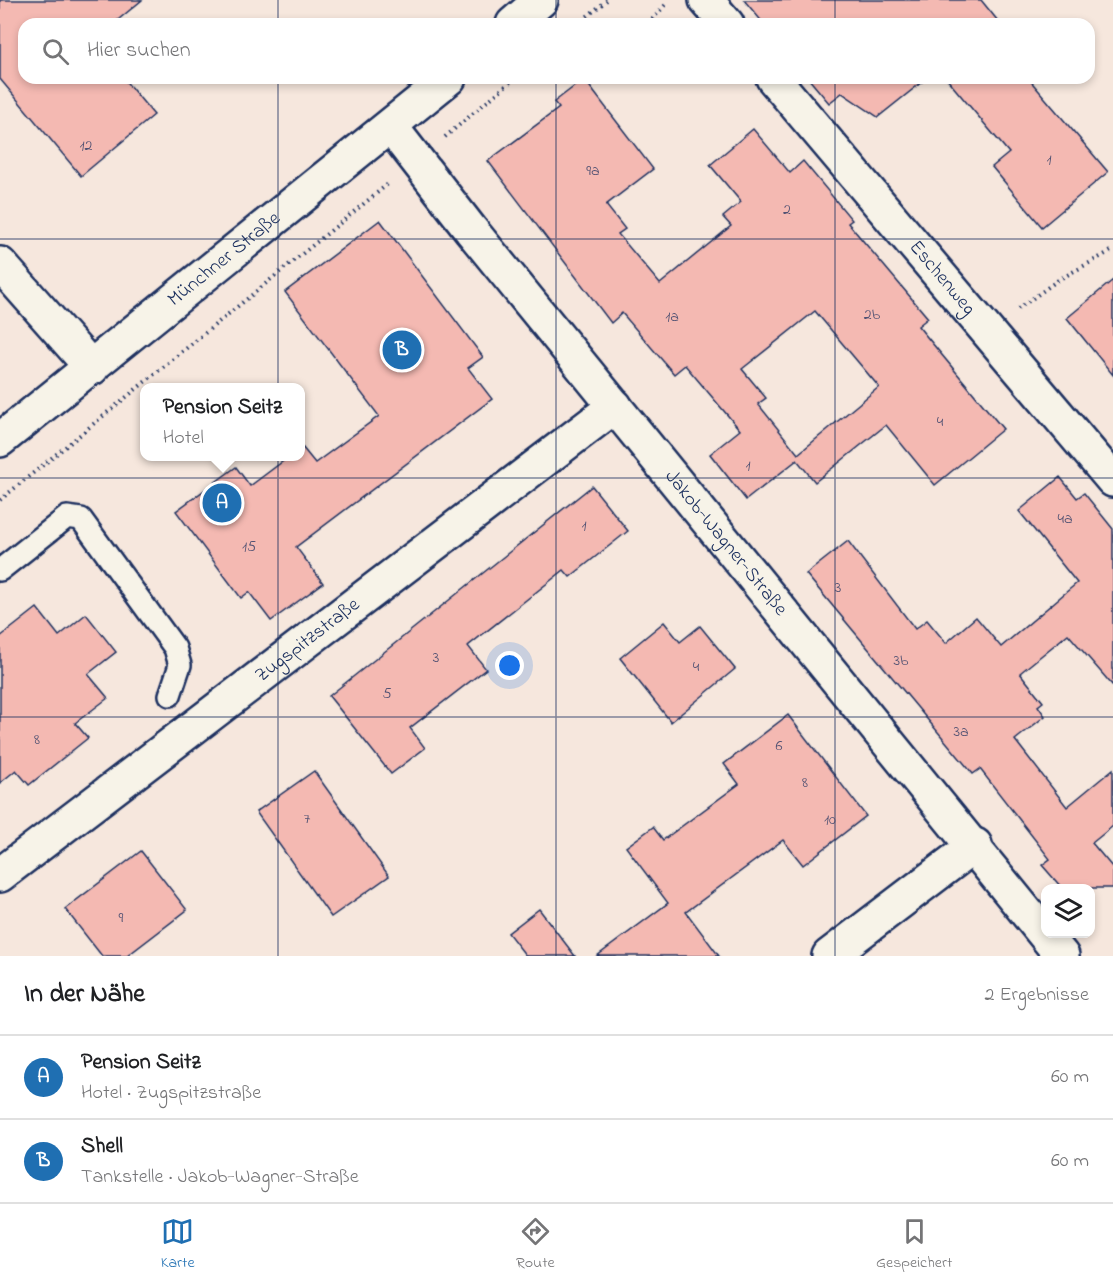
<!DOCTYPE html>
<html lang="de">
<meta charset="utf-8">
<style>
:root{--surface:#fff;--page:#f6f6f6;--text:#202124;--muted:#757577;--line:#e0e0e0;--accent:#1f6fb2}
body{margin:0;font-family:"Indie Flower",sans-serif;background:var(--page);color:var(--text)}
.controls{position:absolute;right:18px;bottom:18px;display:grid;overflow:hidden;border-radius:12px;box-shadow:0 3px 9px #0003}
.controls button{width:54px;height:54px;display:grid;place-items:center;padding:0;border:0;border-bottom:2px solid var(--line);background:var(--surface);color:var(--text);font:30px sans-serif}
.you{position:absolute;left:510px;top:666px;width:21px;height:21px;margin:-15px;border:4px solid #fff;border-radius:50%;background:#1a73e8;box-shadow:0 0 0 9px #1a73e833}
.badge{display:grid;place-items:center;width:39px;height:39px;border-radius:50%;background:var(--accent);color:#fff;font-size:20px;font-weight:700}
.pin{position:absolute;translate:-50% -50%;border:3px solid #fff;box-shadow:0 2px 6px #0006}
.popup{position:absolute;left:140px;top:383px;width:165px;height:78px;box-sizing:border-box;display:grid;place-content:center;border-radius:12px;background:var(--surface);filter:drop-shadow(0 2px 4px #0005);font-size:20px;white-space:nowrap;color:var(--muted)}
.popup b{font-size:22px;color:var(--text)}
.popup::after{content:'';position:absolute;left:50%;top:100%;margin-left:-12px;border:12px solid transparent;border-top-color:var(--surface)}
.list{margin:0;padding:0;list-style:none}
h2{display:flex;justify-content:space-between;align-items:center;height:78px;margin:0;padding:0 24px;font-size:26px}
h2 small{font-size:20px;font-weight:400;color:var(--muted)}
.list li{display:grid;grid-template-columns:39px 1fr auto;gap:18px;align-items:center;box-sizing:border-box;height:84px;padding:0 24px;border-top:2px solid var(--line)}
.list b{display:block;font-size:22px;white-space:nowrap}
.list p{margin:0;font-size:20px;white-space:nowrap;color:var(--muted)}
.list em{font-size:20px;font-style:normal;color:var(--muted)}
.icon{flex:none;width:33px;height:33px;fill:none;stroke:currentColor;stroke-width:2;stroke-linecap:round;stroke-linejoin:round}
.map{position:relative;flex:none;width:1113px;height:956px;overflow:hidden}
.search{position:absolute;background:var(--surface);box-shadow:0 3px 9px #0003;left:18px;right:18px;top:18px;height:66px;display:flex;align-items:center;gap:15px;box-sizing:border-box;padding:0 21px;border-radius:18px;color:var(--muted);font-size:22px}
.sheet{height:246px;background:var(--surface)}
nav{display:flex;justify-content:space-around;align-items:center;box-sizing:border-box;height:84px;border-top:2px solid var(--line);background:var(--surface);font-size:16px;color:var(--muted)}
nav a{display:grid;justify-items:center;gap:3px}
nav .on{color:var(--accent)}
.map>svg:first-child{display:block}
.building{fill:#f4b9b2;stroke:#1b2f5e;stroke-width:1.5;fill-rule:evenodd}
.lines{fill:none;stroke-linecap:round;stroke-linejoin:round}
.service-casing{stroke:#1b2f5e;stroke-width:26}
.minor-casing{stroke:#1b2f5e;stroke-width:38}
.tertiary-casing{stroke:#1b2f5e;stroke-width:38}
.path{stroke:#1b2f5e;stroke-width:4;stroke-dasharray:1.5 4.5;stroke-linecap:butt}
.service{stroke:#f7f3e8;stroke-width:21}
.minor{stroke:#f7f3e8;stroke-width:33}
.tertiary{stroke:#f7f3e8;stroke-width:33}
.grid{fill:none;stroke:#1b2f5e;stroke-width:1.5;stroke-opacity:0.55}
.labels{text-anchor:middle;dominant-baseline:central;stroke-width:6;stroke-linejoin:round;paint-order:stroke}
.number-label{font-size:16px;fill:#515273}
.street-label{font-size:20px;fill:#1b2f5e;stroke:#f7f3e8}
</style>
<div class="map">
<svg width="1113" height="956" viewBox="0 0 1113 956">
<rect width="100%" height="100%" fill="#f6e7dd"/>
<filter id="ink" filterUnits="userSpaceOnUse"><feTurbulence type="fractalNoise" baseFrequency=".0167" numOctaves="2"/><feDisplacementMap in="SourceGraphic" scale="12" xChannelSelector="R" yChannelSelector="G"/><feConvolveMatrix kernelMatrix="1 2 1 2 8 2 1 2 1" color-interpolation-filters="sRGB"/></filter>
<g filter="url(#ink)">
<g class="building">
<polygon points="0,0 142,0 113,24 24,24 24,78 123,78 154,115 81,176 0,79"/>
<polygon points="744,0 981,0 998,21 995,24 764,24"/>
<polygon points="808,78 927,78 878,117 842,93 829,103"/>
<polygon points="946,78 1028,78 1108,172 1042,227 992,167 1009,153"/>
<path d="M584,79L653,169L606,205L625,229L618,234L660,284L731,226L723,217L741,202L710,165L753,129L790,173L803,161L852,220L848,223L928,318L918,326L1003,429L935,485L886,425L815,482L797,460L746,500L710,454L740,430L685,365L674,374L622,313L611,323L488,161L559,108L554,102ZM815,311L879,387L798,454L758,404L766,398L742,369Z"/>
<polygon points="380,220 483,357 468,368 492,399 296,547 323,583 271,621 249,592 241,598 176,511 236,467 250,486 290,456 300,456 302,447 315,463 379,416 285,292"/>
<polygon points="1113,280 1113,375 1067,318"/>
<polygon points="1060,477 1077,498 1084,493 1113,529 1113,686 1068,634 1020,673 1043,702 1038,706 1045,716 1015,740 1067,807 1113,769 1113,826 1092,843 1113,868 1113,888 1062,888 1042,865 1050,859 980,769 973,774 806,574 848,541 915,629 927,620 946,643 976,617 1001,647 1077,583 1019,511"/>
<polygon points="592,486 628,531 570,577 564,570 468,646 486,669 410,728 425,748 391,774 329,696"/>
<polygon points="37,608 59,636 86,614 116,652 88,674 108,698 75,723 88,738 29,785 16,770 0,783 0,637"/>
<polygon points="664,622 680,642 700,626 735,669 671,722 620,658"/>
<polygon points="788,715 866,816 803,865 783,840 686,912 719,956 597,956 668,903 626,847 653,827 663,840 739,784 724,764"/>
<polygon points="314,771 389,876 331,917 256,812"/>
<polygon points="141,851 187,910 127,956 102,956 65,909"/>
<polygon points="539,909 575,956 526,956 508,933"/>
</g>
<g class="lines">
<g class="service-casing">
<polyline id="service" points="0,570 67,517 81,519 175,648 180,665 170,695"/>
</g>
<g class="minor-casing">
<g id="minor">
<polyline points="706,0 727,24"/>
<path id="s1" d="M773,78L1113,480"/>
<path id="s2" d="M391,127L471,230L1062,956"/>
<polyline points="0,264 92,368"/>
<path id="s3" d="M0,875L615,406"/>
<polyline points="829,956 975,845"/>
</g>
</g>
<g class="tertiary-casing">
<g id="tertiary">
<polyline points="513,24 541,0"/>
<path id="s4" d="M0,440L449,78"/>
</g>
</g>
<g class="path">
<polyline points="578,24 607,0"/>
<polyline points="648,24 668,2"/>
<polyline points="445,137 515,78"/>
<polyline points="1018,309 1058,280 1113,250"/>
<polyline points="0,500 388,184"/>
</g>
<use href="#service" class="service"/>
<use href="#minor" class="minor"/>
<use href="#tertiary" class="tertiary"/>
</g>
</g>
<path class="grid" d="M278,0V24M556,0V24M835,0V24M278,78V956M556,78V956M835,78V956M0,239H1113M0,478H1113M0,717H1113"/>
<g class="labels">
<g class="number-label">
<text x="86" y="146">12</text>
<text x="1049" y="160">1</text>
<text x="593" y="171">9a</text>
<text x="787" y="210">2</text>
<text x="872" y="315">2b</text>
<text x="672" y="317">1a</text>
<text x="940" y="422">4</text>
<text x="748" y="466">1</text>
<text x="1065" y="519">4a</text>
<text x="584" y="526">1</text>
<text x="249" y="547">15</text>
<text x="838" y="588">3</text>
<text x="436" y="658">3</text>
<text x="901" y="661">3b</text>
<text x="696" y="667">4</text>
<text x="387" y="694">5</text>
<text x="961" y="732">3a</text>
<text x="37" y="740">8</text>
<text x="779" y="746">6</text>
<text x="805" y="783">8</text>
<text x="307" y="819">7</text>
<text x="830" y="820">10</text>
<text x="121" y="918">9</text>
</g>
<g class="street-label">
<text stroke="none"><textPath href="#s4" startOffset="288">Münchner Straße</textPath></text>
<text stroke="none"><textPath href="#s1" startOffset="262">Eschenweg</textPath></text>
<text stroke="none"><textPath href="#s2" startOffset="534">Jakob-Wagner-Straße</textPath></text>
<text stroke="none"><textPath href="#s3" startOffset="387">Zugspitzstraße</textPath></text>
</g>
</g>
</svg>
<div class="controls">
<button><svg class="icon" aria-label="layers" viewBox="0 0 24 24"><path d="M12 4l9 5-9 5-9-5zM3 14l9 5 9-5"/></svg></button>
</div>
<div class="you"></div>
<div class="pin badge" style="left:222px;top:503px">A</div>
<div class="popup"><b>Pension Seitz</b>Hotel</div>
<div class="pin badge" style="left:402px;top:350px">B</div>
<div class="search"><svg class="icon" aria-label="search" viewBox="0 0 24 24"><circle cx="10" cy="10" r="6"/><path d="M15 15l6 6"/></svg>Hier suchen</div>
</div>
<section class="sheet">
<h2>In der Nähe<small>2 Ergebnisse</small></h2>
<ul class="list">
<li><span class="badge">A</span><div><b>Pension Seitz</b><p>Hotel · Zugspitzstraße</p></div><em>60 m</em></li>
<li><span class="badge">B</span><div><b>Shell</b><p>Tankstelle · Jakob-Wagner-Straße</p></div><em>60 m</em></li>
</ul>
</section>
<nav>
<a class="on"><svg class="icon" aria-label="map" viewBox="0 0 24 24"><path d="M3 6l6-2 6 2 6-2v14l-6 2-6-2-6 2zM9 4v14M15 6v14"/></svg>Karte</a>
<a><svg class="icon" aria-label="directions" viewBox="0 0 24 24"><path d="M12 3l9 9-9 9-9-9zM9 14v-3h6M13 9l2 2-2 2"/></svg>Route</a>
<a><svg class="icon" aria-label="saved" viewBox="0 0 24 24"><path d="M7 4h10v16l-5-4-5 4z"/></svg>Gespeichert</a>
</nav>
